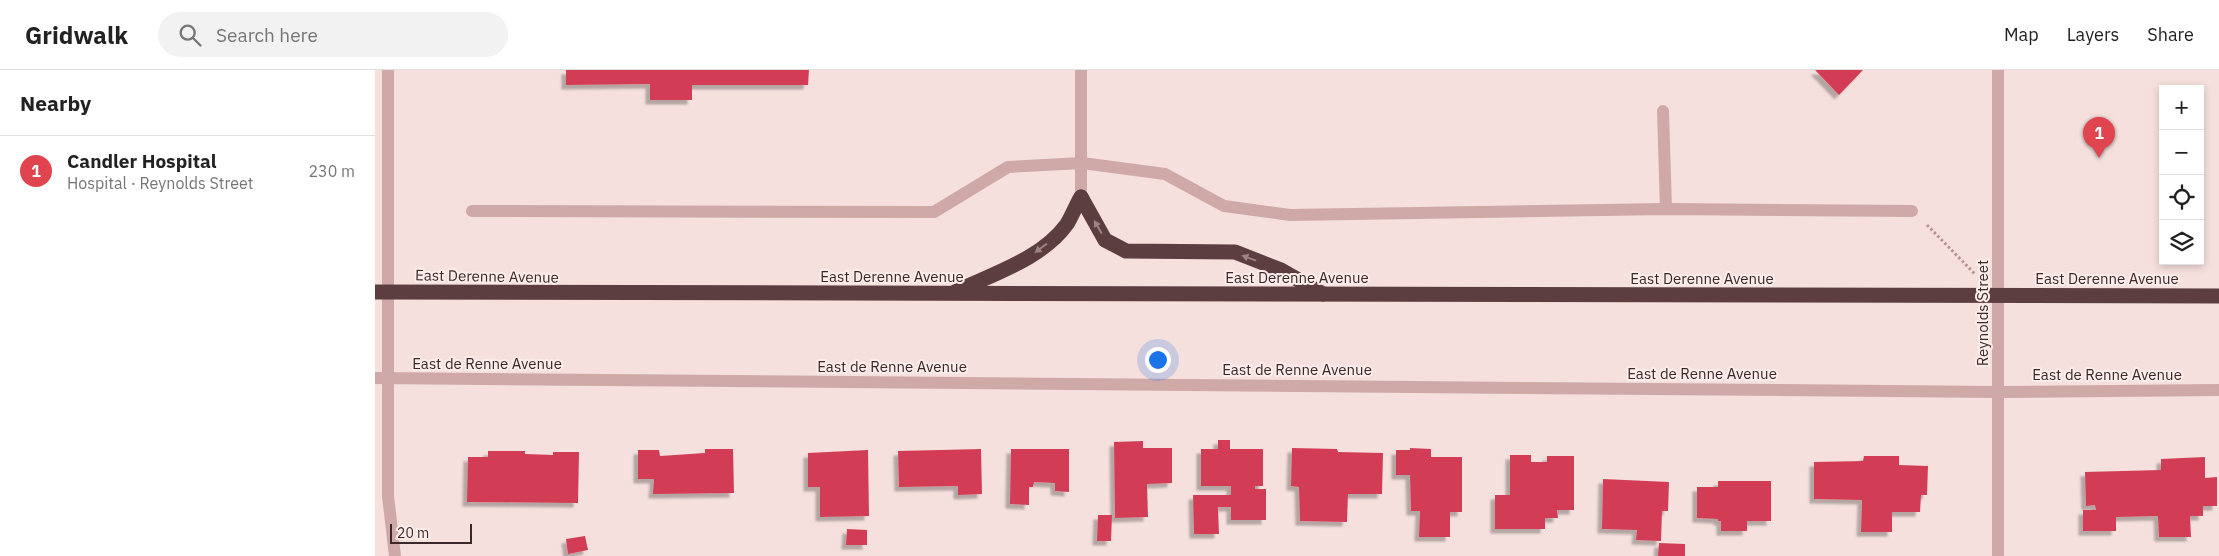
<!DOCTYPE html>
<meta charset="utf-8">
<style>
:root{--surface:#fff;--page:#f2f2f2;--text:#222;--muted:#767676;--line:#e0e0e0;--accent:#196049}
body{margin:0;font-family:"IBM Plex Sans",sans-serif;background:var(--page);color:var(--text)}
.controls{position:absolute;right:15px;top:15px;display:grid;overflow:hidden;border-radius:0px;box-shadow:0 2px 8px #0003}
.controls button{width:45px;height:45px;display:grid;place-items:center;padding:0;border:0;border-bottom:1px solid var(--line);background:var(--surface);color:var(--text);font:25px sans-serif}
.scale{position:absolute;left:15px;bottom:12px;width:82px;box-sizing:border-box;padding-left:5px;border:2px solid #3a282a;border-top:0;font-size:14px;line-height:18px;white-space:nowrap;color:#3a282a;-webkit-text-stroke:4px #fcecea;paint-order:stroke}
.you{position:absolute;left:782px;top:289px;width:18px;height:18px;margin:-12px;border:4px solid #fff;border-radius:50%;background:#1a73e8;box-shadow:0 0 0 8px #1a73e833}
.badge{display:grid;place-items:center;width:32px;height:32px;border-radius:50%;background:var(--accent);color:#fff;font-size:16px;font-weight:700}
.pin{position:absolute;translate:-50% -41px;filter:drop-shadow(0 1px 2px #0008)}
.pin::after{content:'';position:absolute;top:26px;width:18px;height:15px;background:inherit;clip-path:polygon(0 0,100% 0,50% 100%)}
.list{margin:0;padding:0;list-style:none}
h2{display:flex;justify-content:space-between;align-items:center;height:65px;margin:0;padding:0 20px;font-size:21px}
h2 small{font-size:16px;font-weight:400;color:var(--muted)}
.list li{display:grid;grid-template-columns:32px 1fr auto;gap:15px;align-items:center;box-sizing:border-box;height:70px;padding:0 20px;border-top:1px solid var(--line)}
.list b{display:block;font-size:19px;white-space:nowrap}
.list p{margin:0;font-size:16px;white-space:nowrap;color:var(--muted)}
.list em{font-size:16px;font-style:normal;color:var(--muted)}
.icon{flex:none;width:28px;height:28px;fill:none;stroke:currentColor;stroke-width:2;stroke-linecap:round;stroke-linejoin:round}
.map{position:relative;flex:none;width:1844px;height:486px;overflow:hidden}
header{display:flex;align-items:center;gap:30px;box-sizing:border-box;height:70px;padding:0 25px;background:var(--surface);border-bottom:1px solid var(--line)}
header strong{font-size:24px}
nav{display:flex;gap:28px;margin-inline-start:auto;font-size:18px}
.search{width:350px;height:45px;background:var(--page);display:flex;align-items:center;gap:12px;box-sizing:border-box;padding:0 18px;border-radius:28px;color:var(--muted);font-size:19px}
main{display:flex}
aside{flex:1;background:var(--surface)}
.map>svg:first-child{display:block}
.building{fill:#d23e54;filter:url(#shadow)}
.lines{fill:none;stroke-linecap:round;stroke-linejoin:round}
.path{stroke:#ba9291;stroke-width:3;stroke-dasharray:2.5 2.5;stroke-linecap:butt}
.minor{stroke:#cea9a7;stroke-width:12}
.highway{stroke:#5c3e41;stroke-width:15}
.oneway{fill:#9c8485}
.labels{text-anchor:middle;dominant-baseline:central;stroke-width:4;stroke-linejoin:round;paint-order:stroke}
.street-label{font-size:15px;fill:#3a282a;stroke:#fcecea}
</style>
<header>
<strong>Gridwalk</strong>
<div class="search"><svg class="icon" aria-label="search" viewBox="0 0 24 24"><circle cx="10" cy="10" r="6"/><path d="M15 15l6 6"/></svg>Search here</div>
<nav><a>Map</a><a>Layers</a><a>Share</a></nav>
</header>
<main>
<aside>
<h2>Nearby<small></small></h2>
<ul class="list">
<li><span class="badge" style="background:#e0444e">1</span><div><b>Candler Hospital</b><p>Hospital · Reynolds Street</p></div><em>230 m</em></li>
</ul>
</aside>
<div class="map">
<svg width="1844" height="486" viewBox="0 0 1844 486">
<defs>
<filter id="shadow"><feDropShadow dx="-4.5" dy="4.5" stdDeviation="1" flood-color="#0004"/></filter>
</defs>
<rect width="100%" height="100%" fill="#f5e0dd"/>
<g class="building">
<polygon points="191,0 434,0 433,15 317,15 317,30 275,30 275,14 191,15"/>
<polygon points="1440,0 1488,0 1464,25"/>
<polygon points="843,370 855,370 855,379 888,379 888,416 880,416 880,419 891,419 891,450 856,450 856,437 843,437 844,464 819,464 818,425 856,425 856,416 826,416 826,379 843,379"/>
<polygon points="768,371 768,378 797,378 797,413 772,414 773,447 740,448 739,372"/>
<polygon points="917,378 962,379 963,382 1008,383 1007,424 973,424 972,452 925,451 924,417 916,416"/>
<polygon points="1035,378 1056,379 1056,387 1087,387 1087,442 1075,442 1075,467 1044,467 1045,441 1036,441 1035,405 1021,405 1021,380 1035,380"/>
<polygon points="330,379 358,379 359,423 278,424 279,409 263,409 263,380 284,380 285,386 330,383"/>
<polygon points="606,379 607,424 583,425 583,416 524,417 523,381"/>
<polygon points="636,379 694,379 694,422 680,421 680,413 659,412 658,417 654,417 654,435 635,434"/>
<polygon points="493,380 494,446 445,447 445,417 433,417 433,383"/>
<polygon points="113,381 150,381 150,384 178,385 178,382 204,382 203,433 92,432 93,387 113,387"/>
<polygon points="1135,385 1156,385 1156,392 1172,392 1172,386 1199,386 1199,440 1182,440 1183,448 1170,448 1170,459 1120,459 1120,425 1135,425"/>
<polygon points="1489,386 1524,386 1524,395 1553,396 1552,425 1546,425 1545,442 1517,442 1517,462 1486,462 1487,430 1439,429 1439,392 1488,391"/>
<polygon points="1830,387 1830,408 1842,407 1842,436 1828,436 1828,446 1815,446 1816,467 1784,467 1783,446 1741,447 1741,461 1708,461 1708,440 1721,440 1720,435 1711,436 1710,402 1786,400 1786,389"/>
<polygon points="1228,409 1294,412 1293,441 1287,441 1286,471 1261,470 1262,460 1227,459"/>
<polygon points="1343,411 1396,411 1396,451 1372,451 1372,461 1346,461 1346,451 1343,451 1343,449 1322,448 1322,417 1343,417"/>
<polygon points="723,445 737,445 736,471 722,471"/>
<polygon points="472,459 492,460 492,475 471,475"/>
<polygon points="210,466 213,480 193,484 191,469"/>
<polygon points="1284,473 1310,474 1310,486 1283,486"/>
</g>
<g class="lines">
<polyline class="path" points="1552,155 1600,204"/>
<g class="minor">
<polyline points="13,0 13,426 20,486"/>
<polyline points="706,0 706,127"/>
<polyline points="1288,41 1291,139"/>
<polyline points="97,141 559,142 633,97 707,93 790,104 849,136 915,145 1291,139 1537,141"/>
<polyline points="0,308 1623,322 1844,320"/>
<polyline points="1623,486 1623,0"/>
</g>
<g class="highway">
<polyline points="706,127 730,170 751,181 860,182 906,200 948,224"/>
<polyline points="0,222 1844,226"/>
<path d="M580,222C617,204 667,189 692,154C697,146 701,135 706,127"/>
</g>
</g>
<defs><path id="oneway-solid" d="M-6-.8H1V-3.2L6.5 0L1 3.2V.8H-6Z" transform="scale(1.25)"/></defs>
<g class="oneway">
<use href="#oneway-solid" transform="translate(723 157) rotate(-120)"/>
<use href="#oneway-solid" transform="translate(666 178) rotate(143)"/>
<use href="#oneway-solid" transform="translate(874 188) rotate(-160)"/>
</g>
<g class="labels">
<g class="street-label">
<text transform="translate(112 206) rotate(1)">East Derenne Avenue</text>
<text x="517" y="206">East Derenne Avenue</text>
<text x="922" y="207">East Derenne Avenue</text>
<text x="1327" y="208">East Derenne Avenue</text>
<text x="1732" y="208">East Derenne Avenue</text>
<text transform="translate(1607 243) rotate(-90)">Reynolds Street</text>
<text x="112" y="293">East de Renne Avenue</text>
<text x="517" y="296">East de Renne Avenue</text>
<text x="922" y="299">East de Renne Avenue</text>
<text x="1327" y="303">East de Renne Avenue</text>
<text x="1732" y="304">East de Renne Avenue</text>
</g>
</g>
</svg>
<div class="controls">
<button>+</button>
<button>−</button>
<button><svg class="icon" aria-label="locate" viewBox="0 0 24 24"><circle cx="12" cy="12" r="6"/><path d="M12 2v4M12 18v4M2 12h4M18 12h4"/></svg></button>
<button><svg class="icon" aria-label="layers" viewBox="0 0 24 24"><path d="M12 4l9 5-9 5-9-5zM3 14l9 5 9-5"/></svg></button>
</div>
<div class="scale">20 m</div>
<div class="you"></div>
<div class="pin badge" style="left:1724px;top:88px;background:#e0444e">1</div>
</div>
</main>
